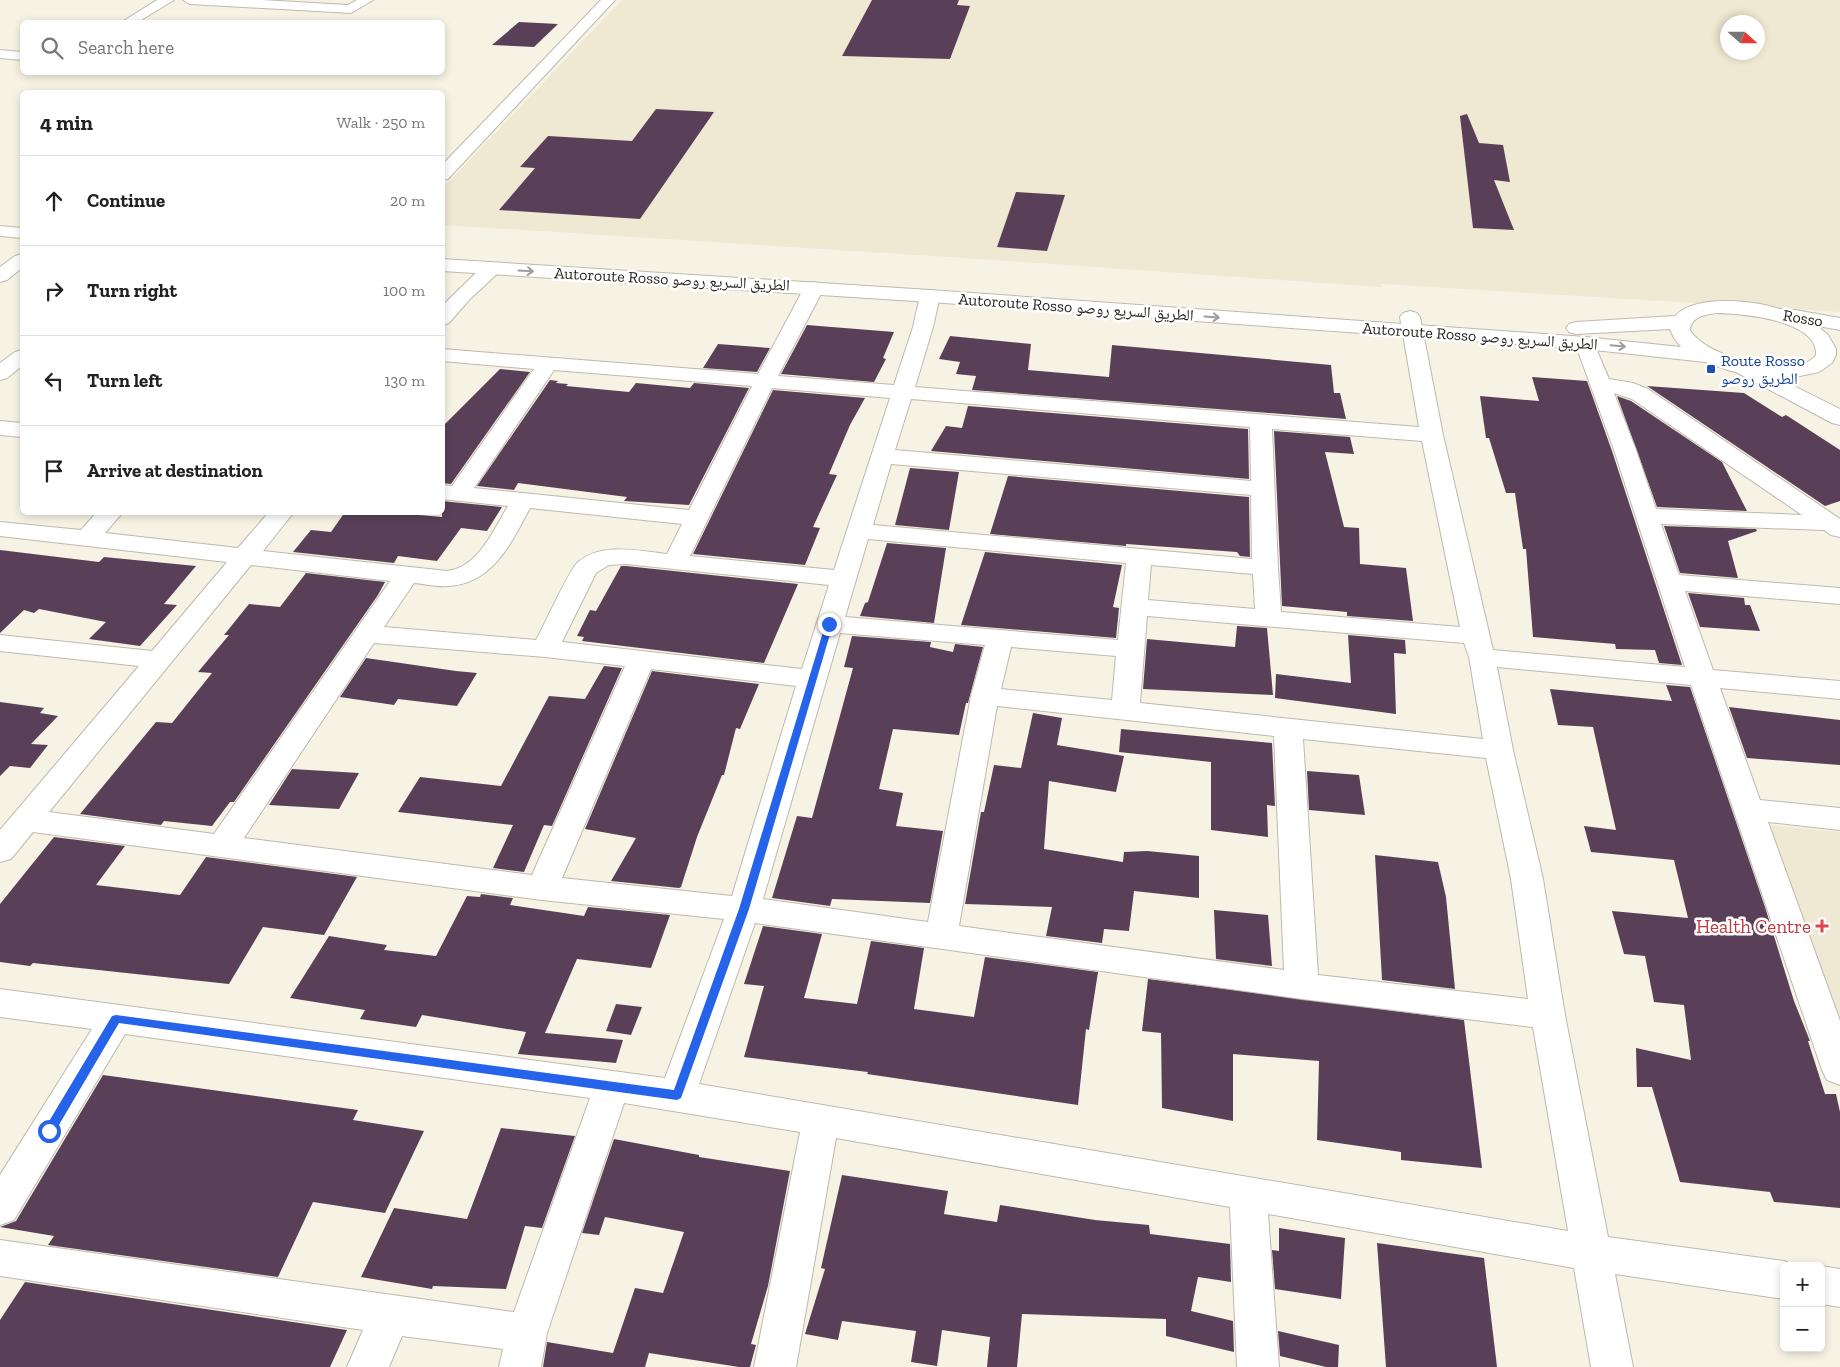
<!DOCTYPE html>
<meta charset="utf-8">
<style>
:root{--surface:#fff;--page:#f6f6f6;--text:#222;--muted:#767676;--line:#e0e0e0}
body{margin:0;font-family:"Zilla Slab","Noto Naskh Arabic",serif;background:var(--page);color:var(--text)}
.controls{position:absolute;right:15px;bottom:15px;display:grid;overflow:hidden;border-radius:8px;box-shadow:0 2px 8px #0003}
.controls button{width:45px;height:45px;display:grid;place-items:center;padding:0;border:0;border-bottom:1px solid var(--line);background:var(--surface);color:var(--text);font:25px sans-serif}
.compass{position:absolute;left:1720px;top:15px;width:45px;height:45px;border-radius:50%;background:var(--surface);box-shadow:0 2px 8px #0003;rotate:111deg}
.stop{position:absolute;width:15px;height:15px;margin:-11px;border:4px solid #2563eb;border-radius:50%;background:#fff}
.stop.end{background:#2563eb;border-color:#fff;box-shadow:0 1px 5px #0008}
.list{margin:0;padding:0;list-style:none}
h2{display:flex;justify-content:space-between;align-items:center;height:65px;margin:0;padding:0 20px;font-size:21px}
h2 small{font-size:16px;font-weight:400;color:var(--muted)}
.list li{display:grid;grid-template-columns:32px 1fr auto;gap:15px;align-items:center;box-sizing:border-box;height:90px;padding:0 20px;border-top:1px solid var(--line)}
.list b{display:block;font-size:19px;white-space:nowrap}
.list em{font-size:16px;font-style:normal;color:var(--muted)}
.icon{flex:none;width:28px;height:28px;fill:none;stroke:currentColor;stroke-width:2;stroke-linecap:round;stroke-linejoin:round}
.map{position:relative;flex:none;width:1840px;height:1367px;overflow:hidden}
.search{position:absolute;background:var(--surface);box-shadow:0 2px 8px #0003;left:20px;top:20px;width:425px;height:55px;display:flex;align-items:center;gap:12px;box-sizing:border-box;padding:0 18px;border-radius:8px;color:var(--muted);font-size:19px}
.panel{position:absolute;background:var(--surface);box-shadow:0 2px 8px #0003;left:20px;top:90px;width:425px;height:425px;border-radius:8px}
.map>svg:first-child{display:block}
.built{fill:#efe8d2;fill-rule:evenodd}
.building{fill:#594058}
.lines{fill:none;stroke-linecap:round;stroke-linejoin:round}
.minor-casing{stroke:#beb9ac;stroke-width:2}
.tertiary-casing{stroke:#beb9ac;stroke-width:2}
.trunk-casing{stroke:#beb9ac;stroke-width:2}
.minor{fill:#fff;fill-rule:evenodd}
.tertiary{fill:#fff;fill-rule:evenodd}
.trunk{fill:#fff;fill-rule:evenodd}
.oneway{stroke:#9e9d9b}
.route{fill:#2563eb}
.transit-dot{fill:#1a4fb4;stroke:#fff;stroke-width:2}
.health-dot{fill:#e0444e;stroke:#fff;stroke-width:2}
.labels{text-anchor:middle;dominant-baseline:central;stroke-width:5;stroke-linejoin:round;paint-order:stroke}
.far-street-label{font-size:16px;fill:#272520;stroke:#fff}
.far-transit-label{font-size:16px;fill:#164399;stroke:#fff;text-anchor:start}
.health-label{font-size:19px;fill:#be3a42;stroke:#fff;text-anchor:end}
</style>
<div class="map">
<svg width="1840" height="1367" viewBox="0 0 1840 1367">
<rect width="100%" height="100%" fill="#f7f3e4"/>
<g class="built">
<path d="M622,0H1840V312L1381,284V287L979,259L443,225L442,189ZM1728,22H1758V52H1728Z"/>
<polygon points="1766,825 1840,832 1840,1020"/>
</g>
<g class="building">
<polygon points="872,0 959,0 957,5 970,6 950,59 842,56"/>
<polygon points="519,22 558,24 534,47 492,45"/>
<polygon points="656,109 714,112 640,219 499,210 535,168 520,167 548,136 632,141"/>
<polygon points="1467,114 1479,143 1503,145 1510,182 1494,180 1514,230 1473,228 1460,116"/>
<polygon points="1016,192 1065,195 1047,251 997,247"/>
<polygon points="807,325 894,332 883,358 886,359 874,382 781,374"/>
<polygon points="950,336 1031,344 1028,370 1109,377 1112,345 1331,365 1334,393 1340,393 1346,419 972,390 976,376 956,374 960,362 939,359"/>
<polygon points="718,344 770,348 757,372 703,368"/>
<polygon points="500,369 530,372 451,484 442,483 442,427"/>
<polygon points="1532,377 1587,381 1612,451 1682,665 1659,663 1655,650 1616,649 1615,644 1533,637 1526,549 1523,549 1515,493 1506,493 1489,438 1486,438 1480,396 1539,401"/>
<polygon points="550,380 558,381 556,383 568,384 566,386 629,392 636,383 690,388 694,383 749,388 689,505 624,501 627,497 518,483 514,490 477,486"/>
<polygon points="1647,386 1744,393 1782,417 1786,415 1840,450 1840,501 1825,506"/>
<polygon points="773,390 865,398 850,425 829,474 837,475 813,527 820,528 805,565 693,554"/>
<polygon points="1617,396 1631,401 1722,462 1747,511 1657,507"/>
<polygon points="968,406 1248,429 1249,479 931,451 946,426 962,428"/>
<polygon points="1274,431 1350,437 1354,454 1325,452 1344,527 1359,528 1360,564 1406,568 1413,621 1347,616 1347,612 1282,606"/>
<polygon points="910,468 959,472 949,530 895,525"/>
<polygon points="1008,476 1249,497 1250,557 1240,556 1237,552 1126,544 1126,546 990,534"/>
<polygon points="442,501 502,507 487,531 461,528 437,561 398,556 394,563 293,552 311,530 331,532 345,512 386,512 442,517"/>
<polygon points="1664,526 1756,529 1757,531 1728,541 1738,578 1680,573"/>
<polygon points="887,543 946,548 934,623 860,616 865,603 868,602"/>
<polygon points="0,550 99,562 104,557 196,566 164,604 177,605 140,646 89,639 106,622 39,609 34,613 24,610 0,633"/>
<polygon points="985,552 1122,565 1113,607 1119,608 1116,638 961,625"/>
<polygon points="621,566 626,566 798,584 764,663 582,641 584,637 577,636 590,610 596,611"/>
<polygon points="306,573 385,582 378,595 234,802 230,802 212,826 164,821 161,825 80,814 156,722 172,723 212,673 198,672 229,635 224,635 249,604 280,607"/>
<polygon points="1688,593 1744,598 1745,605 1750,605 1760,631 1700,627"/>
<polygon points="1237,626 1267,628 1273,695 1143,689 1147,639 1235,647"/>
<polygon points="1348,635 1405,640 1406,654 1394,653 1396,714 1275,698 1276,674 1351,683"/>
<polygon points="852,636 931,642 930,647 953,652 955,644 983,647 968,703 966,703 959,735 893,729 879,789 903,793 896,826 943,831 930,903 832,899 830,906 772,898 797,816 812,818 853,668 844,667"/>
<polygon points="366,658 456,671 477,673 457,706 398,699 394,705 340,697"/>
<polygon points="604,666 622,668 552,826 544,825 524,872 493,868 513,825 398,812 420,777 501,786 549,696 585,699"/>
<polygon points="652,671 759,684 740,729 736,728 724,775 722,775 697,837 681,887 679,888 611,881 636,838 585,829"/>
<polygon points="1666,685 1690,687 1765,907 1794,1001 1810,1041 1808,1041 1825,1094 1836,1094 1840,1112 1840,1208 1774,1202 1770,1192 1680,1182 1652,1087 1637,1087 1636,1048 1691,1060 1684,1005 1654,1002 1645,956 1624,954 1612,911 1688,918 1674,860 1591,852 1584,826 1616,830 1593,727 1558,725 1550,689 1672,701"/>
<polygon points="0,702 44,708 40,713 58,716 31,744 48,745 30,768 10,766 0,776"/>
<polygon points="1729,707 1840,720 1840,765 1747,758"/>
<polygon points="1033,713 1062,718 1057,745 1124,756 1116,792 1049,781 1044,849 1123,862 1124,852 1147,851 1199,856 1199,898 1134,891 1129,931 1104,929 1102,943 1046,936 1052,907 965,904 981,812 984,812 994,765 1021,768"/>
<polygon points="1121,729 1272,743 1275,806 1267,805 1268,837 1211,830 1211,762 1119,752"/>
<polygon points="292,769 359,773 339,809 269,805"/>
<polygon points="1307,771 1359,775 1365,815 1309,810"/>
<polygon points="54,837 125,846 96,885 180,895 206,857 357,877 324,935 263,927 229,984 33,963 30,966 0,962 0,904"/>
<polygon points="1375,855 1438,862 1446,897 1455,989 1382,980"/>
<polygon points="481,894 513,898 510,905 584,916 588,907 670,915 651,968 577,959 545,1033 623,1040 616,1063 518,1054 526,1032 422,1015 416,1027 360,1019 365,1010 290,998 329,936 387,945 384,950 436,956 467,896 480,897"/>
<polygon points="1214,910 1268,915 1272,966 1216,959"/>
<polygon points="763,926 822,934 804,998 857,1004 871,941 924,948 914,1009 974,1017 985,957 1098,972 1089,1030 1086,1029 1078,1105 867,1074 868,1072 744,1057 764,986 744,984"/>
<polygon points="1148,979 1464,1020 1482,1168 1401,1160 1401,1152 1317,1140 1319,1061 1233,1054 1233,1121 1162,1108 1161,1033 1142,1031"/>
<polygon points="616,1004 642,1007 631,1035 606,1031"/>
<polygon points="103,1075 358,1110 353,1120 424,1131 385,1213 313,1202 278,1277 48,1245 54,1236 0,1227 16,1221"/>
<polygon points="501,1128 575,1136 542,1228 525,1226 506,1289 433,1286 432,1289 361,1277 394,1208 467,1219"/>
<polygon points="614,1139 699,1155 699,1157 790,1171 768,1286 751,1344 756,1345 750,1367 739,1367 649,1353 645,1367 543,1367 547,1342 613,1353 635,1288 663,1293 684,1232 605,1217 599,1235 582,1233"/>
<polygon points="842,1175 948,1191 944,1214 997,1222 1000,1205 1095,1220 1149,1225 1150,1234 1230,1244 1231,1282 1198,1277 1191,1311 1233,1321 1234,1352 1166,1336 1166,1319 1022,1314 1017,1367 987,1367 990,1337 942,1330 937,1366 911,1362 916,1331 842,1321 838,1340 805,1334 825,1269 821,1268"/>
<polygon points="1279,1228 1345,1238 1341,1299 1275,1289 1272,1250 1279,1251"/>
<polygon points="1377,1243 1484,1258 1497,1367 1386,1367"/>
<polygon points="25,1282 347,1330 330,1367 0,1367 0,1320"/>
<polygon points="1278,1331 1339,1345 1338,1367 1326,1367 1280,1356"/>
</g>
<g class="lines">
<g class="minor-casing">
<g id="minor">
<polygon points="157,0 174,0 138,22 122,22"/>
<polygon points="183,0 262,0 348,5 357,0 373,0 351,13 190,4"/>
<polygon points="0,50 22,52 22,60 0,58"/>
<polygon points="22,254 22,268 7,280 0,282 0,267 15,256"/>
<polygon points="491,263 498,265 500,269 498,273 469,300 449,323 442,325 442,306 484,265"/>
<path d="M814,282L821,284L824,288L778,376L894,385L913,327L920,296L923,292L930,290L937,292L940,296L933,327L915,387L1419,427L1400,317L1403,313L1410,311L1417,313L1420,317L1443,435L1493,650L1685,667L1614,450L1575,343L1578,339L1585,337L1592,339L1609,379L1633,383L1648,389L1840,519V537L1831,535L1824,530L1661,524L1679,575L1840,588V604L1685,591L1713,670L1840,681V699L1720,688L1760,800L1840,808V830L1768,822L1840,1021V1085L1827,1080L1822,1070L1691,685L1497,667L1513,750L1543,879L1565,1015L1608,1237L1784,1261L1795,1266H1784V1299L1615,1274L1633,1367H1591L1574,1268L1268,1214L1279,1367H1237L1230,1207L836,1138L796,1367H754L800,1132L624,1103L547,1333L541,1367H499L503,1349L402,1336L389,1367H347L363,1330L0,1276V1240L514,1312L590,1098L125,1034L14,1220L0,1225V1175L92,1029L0,1017V989L665,1078L724,919L542,900L33,832L11,859L0,862V830L139,666L0,651V635L152,651L227,562L0,536V522L81,530L97,512H123L105,533L238,548L269,512H294L263,551L447,571C479,567 493,530 508,506L442,499V485L452,486L534,369L442,361V349L758,374L804,288L807,284ZM554,370L752,386L689,510L474,488ZM772,388L890,398L834,570L690,556ZM1614,393L1632,399L1802,515L1656,509L1636,450ZM911,399L1250,427L1251,481L895,450ZM1272,429L1422,441L1460,627L1281,612L1278,568ZM891,464L1251,495L1252,559L873,525ZM530,508L682,524L667,554C638,551 602,542 578,562C569,570 544,626 536,640L384,627L414,583C425,584 437,587 448,586C493,584 511,543 530,508ZM868,539L1126,563L1118,640L845,617ZM626,564L829,585L802,669L562,642L596,573L609,565ZM251,565L390,581L214,834L49,812ZM1151,565L1253,574L1255,609L1148,600ZM1147,616L1464,643L1469,657L1483,739L1140,703ZM840,633L985,645L971,696L928,922L763,899ZM374,643L545,657L625,666L532,875L244,838ZM1011,647L1116,656L1112,700L1001,689ZM651,669L796,686L732,896L562,878ZM997,706L1274,736L1284,970L959,926ZM1303,739L1486,758L1511,879L1528,999L1318,975ZM755,923L1302,999L1533,1027L1568,1231L699,1084Z"/>
<polygon points="22,350 22,366 7,378 0,380 0,363 15,352"/>
<polygon points="0,421 22,423 22,437 0,435"/>
<polygon points="1821,1266 1840,1269 1840,1307 1821,1304"/>
</g>
</g>
<g class="tertiary-casing">
<g id="tertiary">
<polygon points="601,0 615,0 448,179 442,180 442,165"/>
<polygon points="1741,361 1748,363 1840,409 1840,425 1832,423 1734,371 1731,367 1734,363"/>
</g>
</g>
<g class="trunk-casing">
<g id="trunk">
<polygon points="0,226 22,228 22,238 0,236"/>
<path d="M442,259L930,290L1585,337L1681,347L1674,338L1670,329L1576,334L1569,332L1566,328L1569,324L1576,322L1675,316C1693,296 1741,300 1765,305C1775,307 1785,312 1795,310L1840,318V330L1818,326L1828,335L1836,349V355L1832,363L1819,372L1790,378H1769L1731,371L1705,362L1585,349L930,302L442,271ZM1716,313C1740,313 1819,320 1816,355C1797,382 1704,357 1690,330C1691,317 1704,315 1716,313Z"/>
</g>
</g>
<use href="#minor" class="minor"/>
<use href="#tertiary" class="tertiary"/>
<use href="#trunk" class="trunk"/>
</g>
<defs><path id="oneway-shaft" d="M-6 0H5M1.5-3L5.5 0L1.5 3" fill="none" stroke-width="1.6" stroke-linecap="round" stroke-linejoin="round" transform="scale(1.25)"/></defs>
<g class="oneway">
<use href="#oneway-shaft" transform="translate(526 271) rotate(3)"/>
<use href="#oneway-shaft" transform="translate(1212 317) rotate(4)"/>
<use href="#oneway-shaft" transform="translate(1618 346) rotate(5)"/>
</g>
<polygon class="route" points="826,622 833,624 749,909 681,1098 677,1100 119,1023 53,1135 45,1135 44,1131 45,1128 112,1016 116,1015 674,1090 739,909"/>
<rect class="transit-dot" x="1706" y="364" width="10" height="10" rx="2.5"/>
<path class="health-dot" d="M1819.5 918.5h5v5h5v5h-5v5h-5v-5h-5v-5h5z"/>
<g class="labels">
<g class="far-street-label">
<text transform="translate(672 279) rotate(3)">Autoroute Rosso الطريق السريع روصو</text>
<text transform="translate(1076 307) rotate(4)">Autoroute Rosso الطريق السريع روصو</text>
<text transform="translate(1803 318) rotate(9)">Rosso</text>
<text transform="translate(1480 336) rotate(4)">Autoroute Rosso الطريق السريع روصو</text>
</g>
<g class="far-transit-label">
<text x="1721" y="360">Route Rosso<tspan x="1721" dy="18">الطريق روصو</tspan></text>
</g>
<g class="health-label">
<text x="1811" y="926">Health Centre</text>
</g>
</g>
</svg>
<div class="controls">
<button>+</button>
<button>−</button>
</div>
<svg class="compass" viewBox="-18 -18 36 36"><path d="M0-13l5 13h-10z" fill="#e53935"/><path d="M0 13l5-13h-10z" fill="#767676"/></svg>
<div class="stop" style="left:49px;top:1131px"></div>
<div class="stop end" style="left:829px;top:624px"></div>
<div class="search"><svg class="icon" aria-label="search" viewBox="0 0 24 24"><circle cx="10" cy="10" r="6"/><path d="M15 15l6 6"/></svg>Search here</div>
<section class="panel">
<h2>4 min<small>Walk · 250 m</small></h2>
<ul class="list">
<li><svg class="icon" aria-label="ahead" viewBox="0 0 24 24"><path d="M12 20V5M6 11l6-6 6 6"/></svg><div><b>Continue</b></div><em>20 m</em></li>
<li><svg class="icon" aria-label="right" viewBox="0 0 24 24"><path d="M7 20v-9h11M14 6l5 5-5 5"/></svg><div><b>Turn right</b></div><em>100 m</em></li>
<li><svg class="icon" aria-label="left" viewBox="0 0 24 24"><path d="M17 20v-9H6M10 6l-5 5 5 5"/></svg><div><b>Turn left</b></div><em>130 m</em></li>
<li><svg class="icon" aria-label="arrive" viewBox="0 0 24 24"><path d="M6 21V4h12l-3 4 3 4H6"/></svg><div><b>Arrive at destination</b></div></li>
</ul>
</section>
</div>
